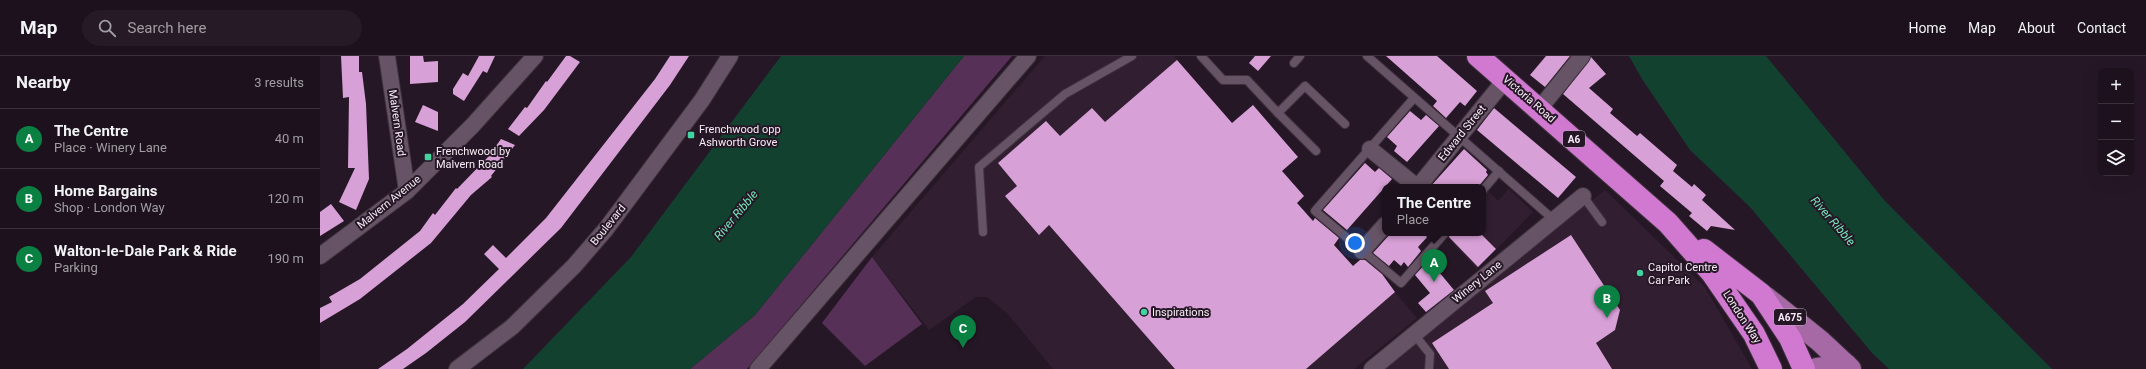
<!DOCTYPE html>
<meta charset="utf-8">
<style>
:root{--surface:#1c111c;--page:#251a25;--text:#f1f3f6;--muted:#a09da3;--line:#3a313b;--accent:#0b8043}
body{margin:0;font-family:Roboto,sans-serif;background:var(--page);color:var(--text)}
.controls{position:absolute;right:12px;top:12px;display:grid;overflow:hidden;border-radius:8px;box-shadow:0 4px 16px #0002}
.controls button{width:36px;height:36px;display:grid;place-items:center;padding:0;border:0;border-bottom:1px solid var(--line);background:var(--surface);color:var(--text);font:20px sans-serif}
.you{position:absolute;left:1035px;top:187px;width:14px;height:14px;margin:-10px;border:3px solid #fff;border-radius:50%;background:#1a73e8;box-shadow:0 0 0 6px #1a73e833}
.badge{display:grid;place-items:center;width:26px;height:26px;border-radius:50%;background:var(--accent);color:#fff;font-size:13px;font-weight:700}
.pin{position:absolute;translate:-50% -33px;filter:drop-shadow(0 1px 2px #0008)}
.pin::after{content:'';position:absolute;top:21px;width:14px;height:12px;background:inherit;clip-path:polygon(0 0,100% 0,50% 100%)}
.popup{position:absolute;left:1062px;top:128px;width:104px;height:52px;box-sizing:border-box;display:grid;place-content:center;border-radius:8px;background:var(--surface);filter:drop-shadow(0 1px 3px #0005);font-size:13px;white-space:nowrap;color:var(--muted)}
.popup b{font-size:15px;color:var(--text)}
.popup::after{content:'';position:absolute;left:50%;top:100%;margin-left:-8px;border:8px solid transparent;border-top-color:var(--surface)}
.list{margin:0;padding:0;list-style:none}
h2{display:flex;justify-content:space-between;align-items:center;height:52px;margin:0;padding:0 16px;font-size:17px}
h2 small{font-size:13px;font-weight:400;color:var(--muted)}
.list li{display:grid;grid-template-columns:26px 1fr auto;gap:12px;align-items:center;box-sizing:border-box;height:60px;padding:0 16px;border-top:1px solid var(--line)}
.list b{display:block;font-size:15px;white-space:nowrap}
.list p{margin:0;font-size:13px;white-space:nowrap;color:var(--muted)}
.list em{font-size:13px;font-style:normal;color:var(--muted)}
.icon{flex:none;width:22px;height:22px;fill:none;stroke:currentColor;stroke-width:2;stroke-linecap:round;stroke-linejoin:round}
.map{position:relative;flex:none;width:1826px;height:313px;overflow:hidden}
header{display:flex;align-items:center;gap:24px;box-sizing:border-box;height:56px;padding:0 20px;background:var(--surface);border-bottom:1px solid var(--line)}
header strong{font-size:19px}
nav{display:flex;gap:22px;margin-inline-start:auto;font-size:14px}
.search{width:280px;height:36px;background:var(--page);display:flex;align-items:center;gap:10px;box-sizing:border-box;padding:0 14px;border-radius:22px;color:var(--muted);font-size:15px}
main{display:flex}
aside{flex:1;background:var(--surface)}
.map>svg:first-child{display:block}
.built{fill:#321e31}
.green{fill:#563056}
.water{fill:#134130}
.building{fill:#d7a0d6}
.lines{fill:none;stroke-linecap:round;stroke-linejoin:round}
.lane-casing{stroke:#3e323d;stroke-width:10}
.street-casing{stroke:#3e323d;stroke-width:18}
.primary-casing{stroke:#3e323d;stroke-width:24}
.highway-casing{stroke:#3e323d;stroke-width:24}
.lane{stroke:#665365;stroke-width:8}
.street{stroke:#665365;stroke-width:16}
.primary{stroke:#a669a6;stroke-width:22}
.highway{stroke:#d178d1;stroke-width:22}
.poi-dot{fill:#42d4a0;stroke:#261726;stroke-width:1.5}
.labels{text-anchor:middle;dominant-baseline:central;stroke-width:4;stroke-linejoin:round;paint-order:stroke}
.shield{fill:#261726;stroke:#b9adb8;stroke-width:1}
.shield-label{font-size:10px;font-weight:bold;fill:#f8edf7}
.street-label{font-size:11px;fill:#f8edf7;stroke:#261726}
.poi-label{font-size:11px;fill:#f8edf7;stroke:#261726;text-anchor:start}
.water-label{font-size:12px;font-style:italic;fill:#74e9ba;stroke:#261726}
</style>
<header>
<strong>Map</strong>
<div class="search"><svg class="icon" aria-label="search" viewBox="0 0 24 24"><circle cx="10" cy="10" r="6"/><path d="M15 15l6 6"/></svg>Search here</div>
<nav><a>Home</a><a>Map</a><a>About</a><a>Contact</a></nav>
</header>
<main>
<aside>
<h2>Nearby<small>3 results</small></h2>
<ul class="list">
<li><span class="badge">A</span><div><b>The Centre</b><p>Place · Winery Lane</p></div><em>40 m</em></li>
<li><span class="badge">B</span><div><b>Home Bargains</b><p>Shop · London Way</p></div><em>120 m</em></li>
<li><span class="badge">C</span><div><b>Walton-le-Dale Park &amp; Ride</b><p>Parking</p></div><em>190 m</em></li>
</ul>
</aside>
<div class="map">
<svg width="1826" height="313" viewBox="0 0 1826 313">
<rect width="100%" height="100%" fill="#261726"/>
<g class="built">
<polygon points="725,0 854,0 912,67 933,49 978,101 962,115 984,140 977,147 1032,210 1044,200 1097,262 1034,313 733,313 688,258 667,241 656,241 609,274 552,201"/>
<polygon points="1189,133 1213,156 1157,213 1127,181 1131,177 1163,177 1163,140 1168,135 1178,145"/>
<polygon points="1285,134 1385,231 1432,313 1062,313"/>
</g>
<g class="green">
<polygon points="644,0 692,0 427,313 370,313 435,259"/>
<polygon points="552,201 602,268 545,310 502,267"/>
</g>
<g class="water">
<polygon points="461,0 644,0 435,259 370,313 203,313 311,201"/>
<polygon points="1309,0 1446,0 1565,145 1732,313 1569,313 1552,297 1430,151 1370,94 1322,23"/>
</g>
<g class="building">
<polygon points="21,0 39,0 39,16 42,16 46,48 49,123 36,154 19,146 35,112 28,112 29,41 23,42"/>
<polygon points="90,0 103,0 104,6 118,5 118,26 90,28"/>
<polygon points="159,0 175,0 167,17 163,15 144,45 133,38 133,33 143,17 148,20"/>
<polygon points="246,0 250,0 260,6 224,54 199,80 188,73 205,51 207,52 226,25 227,26"/>
<polygon points="350,0 369,0 350,29 241,172 145,266 106,297 83,313 58,313 87,293 143,248 179,213 164,198 173,189 186,202 226,162 335,23"/>
<polygon points="935,0 951,0 938,15 929,7"/>
<polygon points="1066,0 1117,0 1157,35 1145,50 1140,46 1126,62 1113,50 1117,45"/>
<polygon points="1226,0 1250,0 1225,31 1210,19"/>
<polygon points="1271,1 1286,18 1269,32 1293,53 1290,57 1317,80 1320,77 1357,109 1353,115 1372,131 1374,128 1386,139 1382,144 1415,174 1391,170 1387,175 1369,160 1372,157 1340,130 1344,125 1243,38"/>
<polygon points="857,4 912,67 933,49 978,101 962,115 984,140 977,147 993,165 995,162 1019,182 1014,189 1033,210 1040,204 1045,204 1062,218 1075,236 986,313 855,313 729,169 719,179 685,140 697,130 678,107 726,65 740,80 772,52 785,66"/>
<polygon points="103,49 118,56 118,75 95,66"/>
<polygon points="1174,52 1256,121 1238,142 1157,74"/>
<polygon points="1090,55 1101,64 1106,59 1119,70 1087,106 1074,95 1077,90 1067,81"/>
<polygon points="181,83 195,89 171,120 172,121 151,139 111,187 40,243 0,267 0,252 12,246 9,241 40,223 100,175 113,157 115,159 136,132 137,133 168,101"/>
<polygon points="1144,93 1167,114 1166,116 1168,119 1158,131 1110,131"/>
<polygon points="1045,107 1055,116 1059,112 1072,123 1027,174 1003,154"/>
<polygon points="11,148 24,165 0,180 0,156"/>
<polygon points="1071,177 1111,177 1098,191 1101,195 1088,211 1084,206 1081,210 1074,204 1069,210 1053,197"/>
<polygon points="1130,177 1160,177 1176,193 1158,211 1129,181"/>
<polygon points="1251,179 1300,254 1295,274 1276,287 1292,313 1129,313 1112,287 1173,247 1165,235"/>
<polygon points="1109,204 1134,234 1106,256 1098,247 1110,237 1095,219"/>
</g>
<g class="lines">
<g class="lane-casing">
<g id="lane">
<polyline points="881,0 903,24 927,24 958,57 985,30 1025,68"/>
<polyline points="1047,0 1234,164"/>
<polyline points="974,7 980,0"/>
<polyline points="1094,42 995,155 1081,227 1125,177"/>
<polyline points="958,57 996,95"/>
<polyline points="1163,134 1179,115"/>
<polyline points="1263,140 1282,166"/>
<polyline points="663,176 659,111 745,38 812,0"/>
<polyline points="1094,278 1110,298 1109,313"/>
</g>
</g>
<g class="street-casing">
<g id="street">
<polyline points="67,0 87,135"/>
<polyline points="1220,52 1262,0"/>
<polyline points="1050,93 1097,131"/>
<polyline points="1098,131 1185,24"/>
<polyline points="1042,195 1065,169"/>
<polyline points="0,200 87,135 153,69 215,0"/>
<polyline points="137,313 192,271 254,210 286,173 382,44 410,0"/>
<polyline points="438,313 708,0"/>
<polyline points="1052,313 1263,140"/>
</g>
</g>
<g class="primary-casing">
<g id="primary">
<polyline points="1445,241 1500,285 1530,313"/>
<polyline points="1497,313 1526,309"/>
</g>
</g>
<g class="highway-casing">
<g id="highway">
<polyline points="1158,0 1348,167 1392,217 1434,278 1451,313"/>
<polyline points="1384,194 1441,238 1470,282 1484,313"/>
</g>
</g>
<use href="#lane" class="lane"/>
<use href="#street" class="street"/>
<use href="#primary" class="primary"/>
<use href="#highway" class="highway"/>
</g>
<g class="poi-dot">
<rect x="367" y="75" width="8" height="8" rx="2"/>
<rect x="104" y="97" width="8" height="8" rx="2"/>
<circle cx="1320" cy="217" r="4"/>
<circle cx="824" cy="256" r="4"/>
</g>
<g class="labels">
<g class="shield">
<rect x="1243" y="75" width="22" height="16" rx="3"/>
<rect x="1454" y="253" width="32" height="16" rx="3"/>
</g>
<g class="shield-label">
<text x="1254" y="83">A6</text>
<text x="1470" y="261">A675</text>
</g>
<g class="street-label">
<text transform="translate(1209 43) rotate(41)">Victoria Road</text>
<text transform="translate(77 67) rotate(82)">Malvern Road</text>
<text transform="translate(1142 77) rotate(-51)">Edward Street</text>
<text transform="translate(69 146) rotate(-39)">Malvern Avenue</text>
<text transform="translate(288 169) rotate(-51)">Boulevard</text>
<text transform="translate(1157 226) rotate(-39)">Winery Lane</text>
<text transform="translate(1422 261) rotate(57)">London Way</text>
</g>
<g class="poi-label">
<text x="379" y="73">Frenchwood opp<tspan x="379" dy="13">Ashworth Grove</tspan></text>
<text x="116" y="95">Frenchwood by<tspan x="116" dy="13">Malvern Road</tspan></text>
<text x="1328" y="211">Capitol Centre<tspan x="1328" dy="13">Car Park</tspan></text>
<text x="832" y="256">Inspirations</text>
</g>
<g class="water-label">
<text transform="translate(416 159) rotate(-50)">River Ribble</text>
<text transform="translate(1513 165) rotate(49)">River Ribble</text>
</g>
</g>
</svg>
<div class="controls">
<button>+</button>
<button>−</button>
<button><svg class="icon" aria-label="layers" viewBox="0 0 24 24"><path d="M12 4l9 5-9 5-9-5zM3 14l9 5 9-5"/></svg></button>
</div>
<div class="you"></div>
<div class="pin badge" style="left:1114px;top:226px">A</div>
<div class="popup"><b>The Centre</b>Place</div>
<div class="pin badge" style="left:1287px;top:262px">B</div>
<div class="pin badge" style="left:643px;top:292px">C</div>
</div>
</main>
